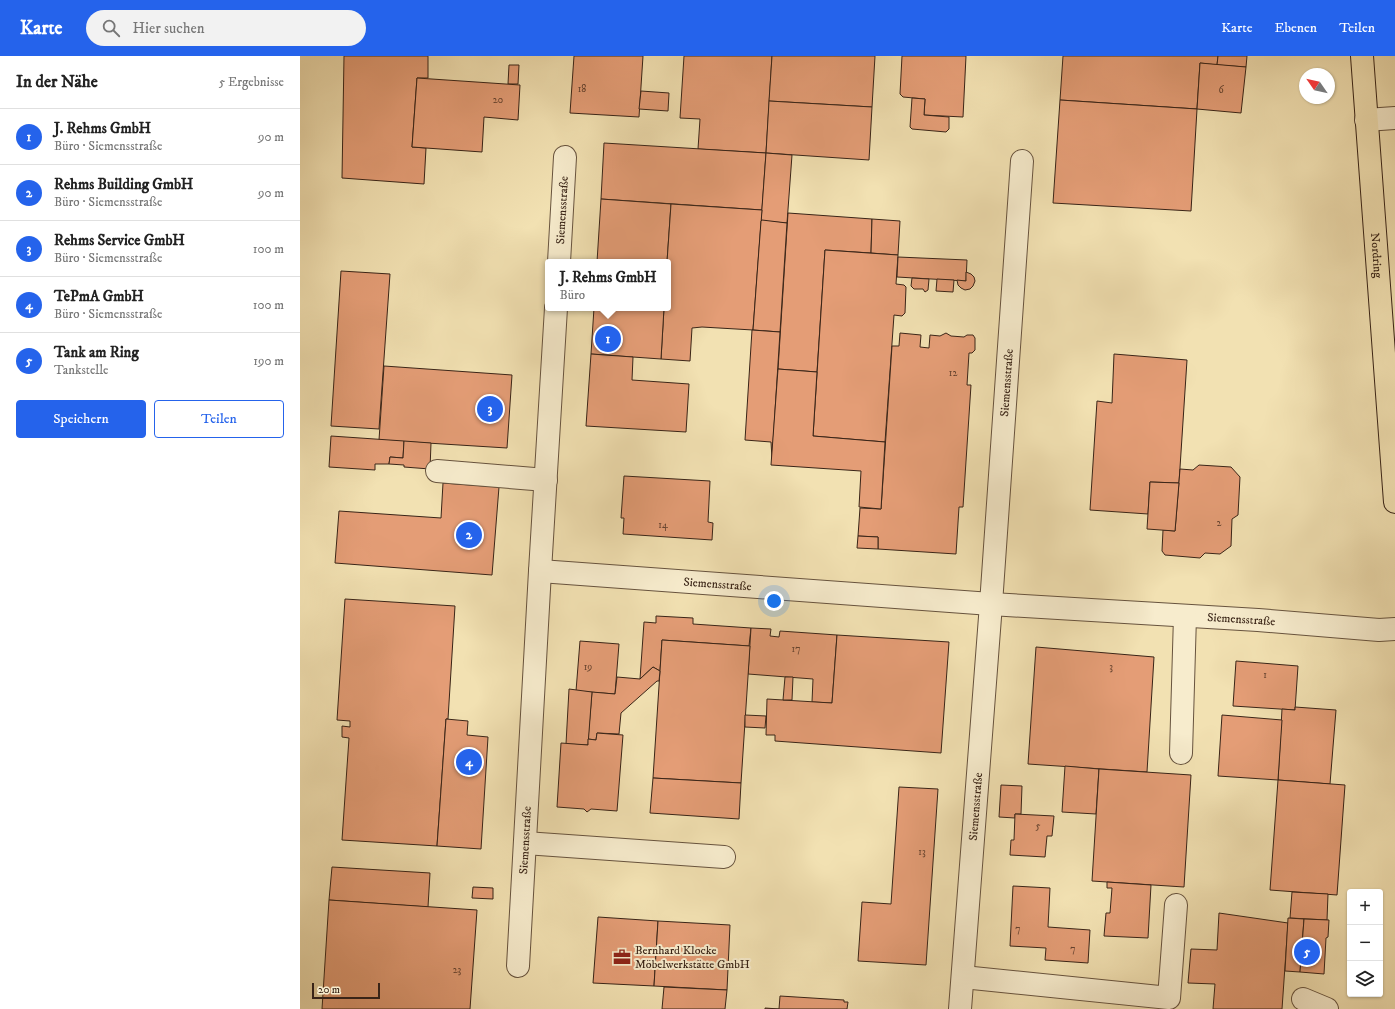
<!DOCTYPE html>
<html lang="de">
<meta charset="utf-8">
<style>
:root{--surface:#fff;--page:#f2f2f2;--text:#222;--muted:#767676;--line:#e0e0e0;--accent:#2563eb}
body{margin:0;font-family:"IM FELL DW Pica",serif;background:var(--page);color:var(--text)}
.controls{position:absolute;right:12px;bottom:12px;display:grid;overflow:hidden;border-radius:4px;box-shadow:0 1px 3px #0004}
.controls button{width:36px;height:36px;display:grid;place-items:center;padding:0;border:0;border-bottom:1px solid var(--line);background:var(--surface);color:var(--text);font:20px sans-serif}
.compass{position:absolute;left:999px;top:12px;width:36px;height:36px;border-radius:50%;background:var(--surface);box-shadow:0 1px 3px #0004;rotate:304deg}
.scale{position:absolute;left:12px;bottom:10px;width:68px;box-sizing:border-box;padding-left:4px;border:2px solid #392417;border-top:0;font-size:11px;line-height:14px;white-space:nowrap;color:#392417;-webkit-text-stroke:3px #f7eccd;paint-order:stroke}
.you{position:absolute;left:474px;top:545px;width:14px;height:14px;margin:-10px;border:3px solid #fff;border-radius:50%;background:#1a73e8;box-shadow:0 0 0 6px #1a73e833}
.badge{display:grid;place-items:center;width:26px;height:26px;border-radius:50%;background:var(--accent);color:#fff;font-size:13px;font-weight:700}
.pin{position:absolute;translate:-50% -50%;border:2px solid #fff;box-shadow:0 1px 4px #0006}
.popup{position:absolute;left:245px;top:203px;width:126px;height:52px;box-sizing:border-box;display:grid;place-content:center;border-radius:4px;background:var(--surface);filter:drop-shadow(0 1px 3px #0005);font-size:13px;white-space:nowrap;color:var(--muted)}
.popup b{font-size:15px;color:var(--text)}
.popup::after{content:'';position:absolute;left:50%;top:100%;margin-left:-8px;border:8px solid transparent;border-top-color:var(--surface)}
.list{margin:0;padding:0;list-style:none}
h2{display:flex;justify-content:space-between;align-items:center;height:52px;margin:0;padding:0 16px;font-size:17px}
h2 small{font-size:13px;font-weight:400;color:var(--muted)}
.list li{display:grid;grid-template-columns:26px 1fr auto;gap:12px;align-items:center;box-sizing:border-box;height:56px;padding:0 16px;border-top:1px solid var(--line)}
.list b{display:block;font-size:15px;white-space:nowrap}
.list p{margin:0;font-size:13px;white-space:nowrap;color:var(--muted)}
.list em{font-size:13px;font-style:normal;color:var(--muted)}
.actions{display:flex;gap:8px;padding:12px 16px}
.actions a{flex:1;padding:9px 0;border:1px solid var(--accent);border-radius:4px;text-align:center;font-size:14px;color:var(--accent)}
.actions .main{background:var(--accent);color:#fff}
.icon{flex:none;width:22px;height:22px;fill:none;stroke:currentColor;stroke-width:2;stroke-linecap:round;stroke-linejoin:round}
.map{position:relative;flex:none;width:1095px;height:953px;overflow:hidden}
header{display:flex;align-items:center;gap:24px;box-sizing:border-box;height:56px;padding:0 20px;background:var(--accent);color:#fff}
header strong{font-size:19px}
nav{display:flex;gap:22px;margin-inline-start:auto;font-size:14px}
.search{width:280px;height:36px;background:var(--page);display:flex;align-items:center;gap:10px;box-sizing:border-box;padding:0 14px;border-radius:22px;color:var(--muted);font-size:15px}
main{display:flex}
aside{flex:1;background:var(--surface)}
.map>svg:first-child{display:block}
.building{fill:#e49d76;stroke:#392417}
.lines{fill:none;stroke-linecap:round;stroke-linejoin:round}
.minor-casing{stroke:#67533e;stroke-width:24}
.major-casing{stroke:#392417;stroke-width:24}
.minor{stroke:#f7eccd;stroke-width:22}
.major{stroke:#f2e1b2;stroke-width:22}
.labels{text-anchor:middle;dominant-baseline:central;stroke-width:4;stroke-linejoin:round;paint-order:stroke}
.number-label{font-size:10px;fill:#64422f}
.street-label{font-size:12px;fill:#392417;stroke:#f7eccd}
.poi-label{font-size:12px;fill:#392417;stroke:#f7eccd;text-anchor:start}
</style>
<header>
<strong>Karte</strong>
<div class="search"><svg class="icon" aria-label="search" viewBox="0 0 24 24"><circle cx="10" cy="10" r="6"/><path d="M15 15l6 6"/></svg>Hier suchen</div>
<nav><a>Karte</a><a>Ebenen</a><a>Teilen</a></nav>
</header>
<main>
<aside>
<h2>In der Nähe<small>5 Ergebnisse</small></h2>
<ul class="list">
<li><span class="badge">1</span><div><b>J. Rehms GmbH</b><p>Büro · Siemensstraße</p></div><em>90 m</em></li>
<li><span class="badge">2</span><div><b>Rehms Building GmbH</b><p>Büro · Siemensstraße</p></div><em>90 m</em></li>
<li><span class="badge">3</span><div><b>Rehms Service GmbH</b><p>Büro · Siemensstraße</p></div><em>100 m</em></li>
<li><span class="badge">4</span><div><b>TePmA GmbH</b><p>Büro · Siemensstraße</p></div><em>100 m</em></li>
<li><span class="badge">5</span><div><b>Tank am Ring</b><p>Tankstelle</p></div><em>190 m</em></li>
</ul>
<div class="actions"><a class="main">Speichern</a><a>Teilen</a></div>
</aside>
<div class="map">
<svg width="1095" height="953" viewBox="0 0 1095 953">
<rect width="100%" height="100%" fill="#f2e1b2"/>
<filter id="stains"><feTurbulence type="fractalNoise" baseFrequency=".005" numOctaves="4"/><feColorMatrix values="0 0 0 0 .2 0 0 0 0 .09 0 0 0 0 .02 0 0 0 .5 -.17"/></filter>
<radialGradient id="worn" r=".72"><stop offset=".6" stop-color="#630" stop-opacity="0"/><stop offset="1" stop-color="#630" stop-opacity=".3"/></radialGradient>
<g class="building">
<polygon points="44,0 128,0 128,22 117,22 112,91 126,92 124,128 42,122"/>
<polygon points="274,0 343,0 339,61 270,57"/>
<polygon points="384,0 472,0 466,97 398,93 400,63 380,62"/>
<polygon points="472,0 575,0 572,51 469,45"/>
<polygon points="602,0 666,0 663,61 624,59 625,43 603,41 600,38"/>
<polygon points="763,0 918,0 917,9 900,7 897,53 760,44"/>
<polygon points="918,0 947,0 946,11 917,9"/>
<polygon points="900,7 946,11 941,57 897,53"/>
<polygon points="209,9 219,9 218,28 208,28"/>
<polygon points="117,22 220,29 218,64 184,61 182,96 112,91"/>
<polygon points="341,35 369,37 368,55 339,53"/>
<polygon points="612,42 625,43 624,59 649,61 649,73 646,76 612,73 610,71"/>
<polygon points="760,44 897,53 891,155 753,147"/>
<polygon points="469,45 572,51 569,104 466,97"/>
<polygon points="304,87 466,97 462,154 301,143"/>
<polygon points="466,97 492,99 487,167 461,165"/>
<polygon points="301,143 371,148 367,206 297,206"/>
<polygon points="371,148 462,154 453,274 402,271 392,272 390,305 361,303 364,252 368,252 368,206 367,206"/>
<polygon points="488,157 572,163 571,197 525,194 517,316 478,313"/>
<polygon points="572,163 600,165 598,199 571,197"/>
<polygon points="462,164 487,167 480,276 453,274 461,165"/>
<polygon points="525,194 598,199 596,228 604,229 606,231 605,257 602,260 594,259 585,386 513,380"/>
<polygon points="598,201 667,204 666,225 597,221"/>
<polygon points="41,215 90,218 79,373 31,370"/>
<polygon points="666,216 671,218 674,221 675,225 673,230 670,233 665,234 661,232 658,229 657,224 666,225"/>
<polygon points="612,222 629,223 628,234 625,236 623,233 614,233 611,230"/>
<polygon points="637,223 654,224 653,236 636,235"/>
<polygon points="294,252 364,252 361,303 291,298"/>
<polygon points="452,274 480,276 472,403 471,386 445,384"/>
<polygon points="600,277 621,279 620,291 629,292 630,279 640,280 646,277 651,280 664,281 667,279 673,279 675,282 675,294 672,297 669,297 667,329 671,329 663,451 659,451 656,498 578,493 578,481 558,480 560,452 581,453 592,290 599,290"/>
<polygon points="291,298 333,301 332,324 389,328 386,376 286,370"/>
<polygon points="814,298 887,304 879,427 850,426 848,458 790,454 797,345 812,347"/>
<polygon points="84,310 212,319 207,392 79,384"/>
<polygon points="478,313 517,316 513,380 585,386 581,453 559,451 561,415 471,409"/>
<polygon points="31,380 104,385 103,402 90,401 89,408 75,408 75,414 29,411"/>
<polygon points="104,385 131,387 130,413 104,411 104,409 89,408 90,401 103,402"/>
<polygon points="899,409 931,411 940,421 938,459 932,463 931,490 920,498 905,497 900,502 865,499 862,495 863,474 875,475 880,413 893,414"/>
<polygon points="324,420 410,425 408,466 413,467 412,484 323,478 324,462 321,462"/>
<polygon points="850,426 879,427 875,475 847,473"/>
<polygon points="143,427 199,431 192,519 35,507 39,455 141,462"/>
<polygon points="558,480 578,481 578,493 557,492"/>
<polygon points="45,543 155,550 148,663 146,663 137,790 42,784 49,682 42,681 42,670 50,671 50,665 37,664"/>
<polygon points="356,560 393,562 393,568 451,572 449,590 362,584 360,615 353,611 340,623 344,566 356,567"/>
<polygon points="451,572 471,573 470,580 479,581 480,575 537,579 532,647 512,646 513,623 448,618"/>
<polygon points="537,579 649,586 641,697 475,685 475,679 466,679 467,643 532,647"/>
<polygon points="362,584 450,590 441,727 353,722"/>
<polygon points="280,585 319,588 315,638 276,635"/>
<polygon points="736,591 854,601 847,716 728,708"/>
<polygon points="936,605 998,610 995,654 933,650"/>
<polygon points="353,611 360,615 359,625 357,625 321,657 319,678 297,677 296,684 288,683 292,636 315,638 317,621 340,623"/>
<polygon points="485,621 493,621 492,644 483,644"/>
<polygon points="269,633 292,636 288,689 266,688"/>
<polygon points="995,651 1036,654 1030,728 978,724 982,653 995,654"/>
<polygon points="445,659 466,660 465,672 445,671"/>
<polygon points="922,659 982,664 978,724 918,720"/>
<polygon points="146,663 168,665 167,679 188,681 181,793 137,790"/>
<polygon points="297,677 323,679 317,755 291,753 287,756 284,753 257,751 261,687 288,689 288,683 296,684"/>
<polygon points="765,710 799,713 796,758 762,756"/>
<polygon points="799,713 891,719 884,831 792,825"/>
<polygon points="353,722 441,727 439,763 350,757"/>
<polygon points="978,724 1045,729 1037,839 970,834"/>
<polygon points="701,729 722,730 721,758 715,758 715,762 699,761"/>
<polygon points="599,731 638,733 626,909 558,905 562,846 591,848"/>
<polygon points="715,758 754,760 752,780 747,780 745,801 710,799 711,784 714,784"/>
<polygon points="32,811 130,817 128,851 29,844"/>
<polygon points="807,826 851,829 848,882 804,880 806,857 810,857 812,832 807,832"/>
<polygon points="713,830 750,832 748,871 790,874 788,907 745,904 746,892 710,890"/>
<polygon points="173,831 193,832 193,843 172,842"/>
<polygon points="992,836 1028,838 1027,864 990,862"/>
<polygon points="29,844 177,854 170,953 22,953"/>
<polygon points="919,857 988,867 982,953 913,953 915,928 888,927 891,893 917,894"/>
<polygon points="298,861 358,865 354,930 293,927"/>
<polygon points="988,862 1004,863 1000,916 985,915"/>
<polygon points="1004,863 1029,864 1028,881 1026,882 1024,918 1000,916"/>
<polygon points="358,865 430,869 427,934 354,930"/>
<polygon points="364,931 427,934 425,953 362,953"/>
<polygon points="480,940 544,944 544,946 548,946 547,953 465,953 465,952 479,953"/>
</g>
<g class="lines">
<g class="minor-casing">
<g id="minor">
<polyline points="1066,64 1095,62"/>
<path id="s1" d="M259,206L265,101"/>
<polyline points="137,415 246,424"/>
<path id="s2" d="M240,515L691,548L958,564L1079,574L1095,573"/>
<polyline points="881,697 885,560"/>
<polyline points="225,787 424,801"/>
<path id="s3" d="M218,910L240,515L256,252"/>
<polyline points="663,921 869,942 876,849"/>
<polyline points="1003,943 1027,953"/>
<path id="s4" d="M660,953L691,548L722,105"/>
</g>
</g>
<g class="major-casing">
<g id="major">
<path id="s5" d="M1062,0L1095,446"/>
</g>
</g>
<use href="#minor" class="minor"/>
<use href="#major" class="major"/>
</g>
<defs>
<g id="office-bare" transform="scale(1.38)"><path d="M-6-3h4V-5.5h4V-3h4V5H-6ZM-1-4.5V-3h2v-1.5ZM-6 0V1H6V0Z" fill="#8f2418" stroke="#f7eccd" stroke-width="2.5" paint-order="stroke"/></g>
</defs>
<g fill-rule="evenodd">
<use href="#office-bare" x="322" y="901"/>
</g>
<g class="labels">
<g class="number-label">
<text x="282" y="33">18</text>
<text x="921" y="34">6</text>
<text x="198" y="44">20</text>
<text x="653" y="317">12</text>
<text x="919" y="467">2</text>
<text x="363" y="469">14</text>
<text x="496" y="593">17</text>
<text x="288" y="611">19</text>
<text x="811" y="611">3</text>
<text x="965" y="619">1</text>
<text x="738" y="770">5</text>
<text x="622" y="796">13</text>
<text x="718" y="873">7</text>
<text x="773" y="893">7</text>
<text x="157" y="914">23</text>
</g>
<g class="street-label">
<text stroke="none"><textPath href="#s1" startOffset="52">Siemensstraße</textPath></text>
<text stroke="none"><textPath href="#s5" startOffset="200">Nordring</textPath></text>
<text stroke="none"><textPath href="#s4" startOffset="628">Siemensstraße</textPath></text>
<text stroke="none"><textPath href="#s2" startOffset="178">Siemensstraße</textPath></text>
<text stroke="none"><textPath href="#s2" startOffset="703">Siemensstraße</textPath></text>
<text stroke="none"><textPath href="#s4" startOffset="203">Siemensstraße</textPath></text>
<text stroke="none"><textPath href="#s3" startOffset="126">Siemensstraße</textPath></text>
</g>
<g class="poi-label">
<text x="335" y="894">Bernhard Klocke<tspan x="335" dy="14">Möbelwerkstätte GmbH</tspan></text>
</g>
</g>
<rect width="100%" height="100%" filter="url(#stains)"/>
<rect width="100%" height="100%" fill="url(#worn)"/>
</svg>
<div class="controls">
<button>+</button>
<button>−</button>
<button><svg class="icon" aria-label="layers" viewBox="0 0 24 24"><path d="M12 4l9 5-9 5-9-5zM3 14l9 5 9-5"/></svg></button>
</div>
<svg class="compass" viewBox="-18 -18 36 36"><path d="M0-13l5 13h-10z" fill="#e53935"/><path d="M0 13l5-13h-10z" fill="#767676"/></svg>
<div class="scale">20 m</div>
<div class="you"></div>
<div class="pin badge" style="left:308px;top:283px">1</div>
<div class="popup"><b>J. Rehms GmbH</b>Büro</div>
<div class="pin badge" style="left:169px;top:479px">2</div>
<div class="pin badge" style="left:190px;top:353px">3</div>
<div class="pin badge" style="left:169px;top:706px">4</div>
<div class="pin badge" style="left:1007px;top:896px">5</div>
</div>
</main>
